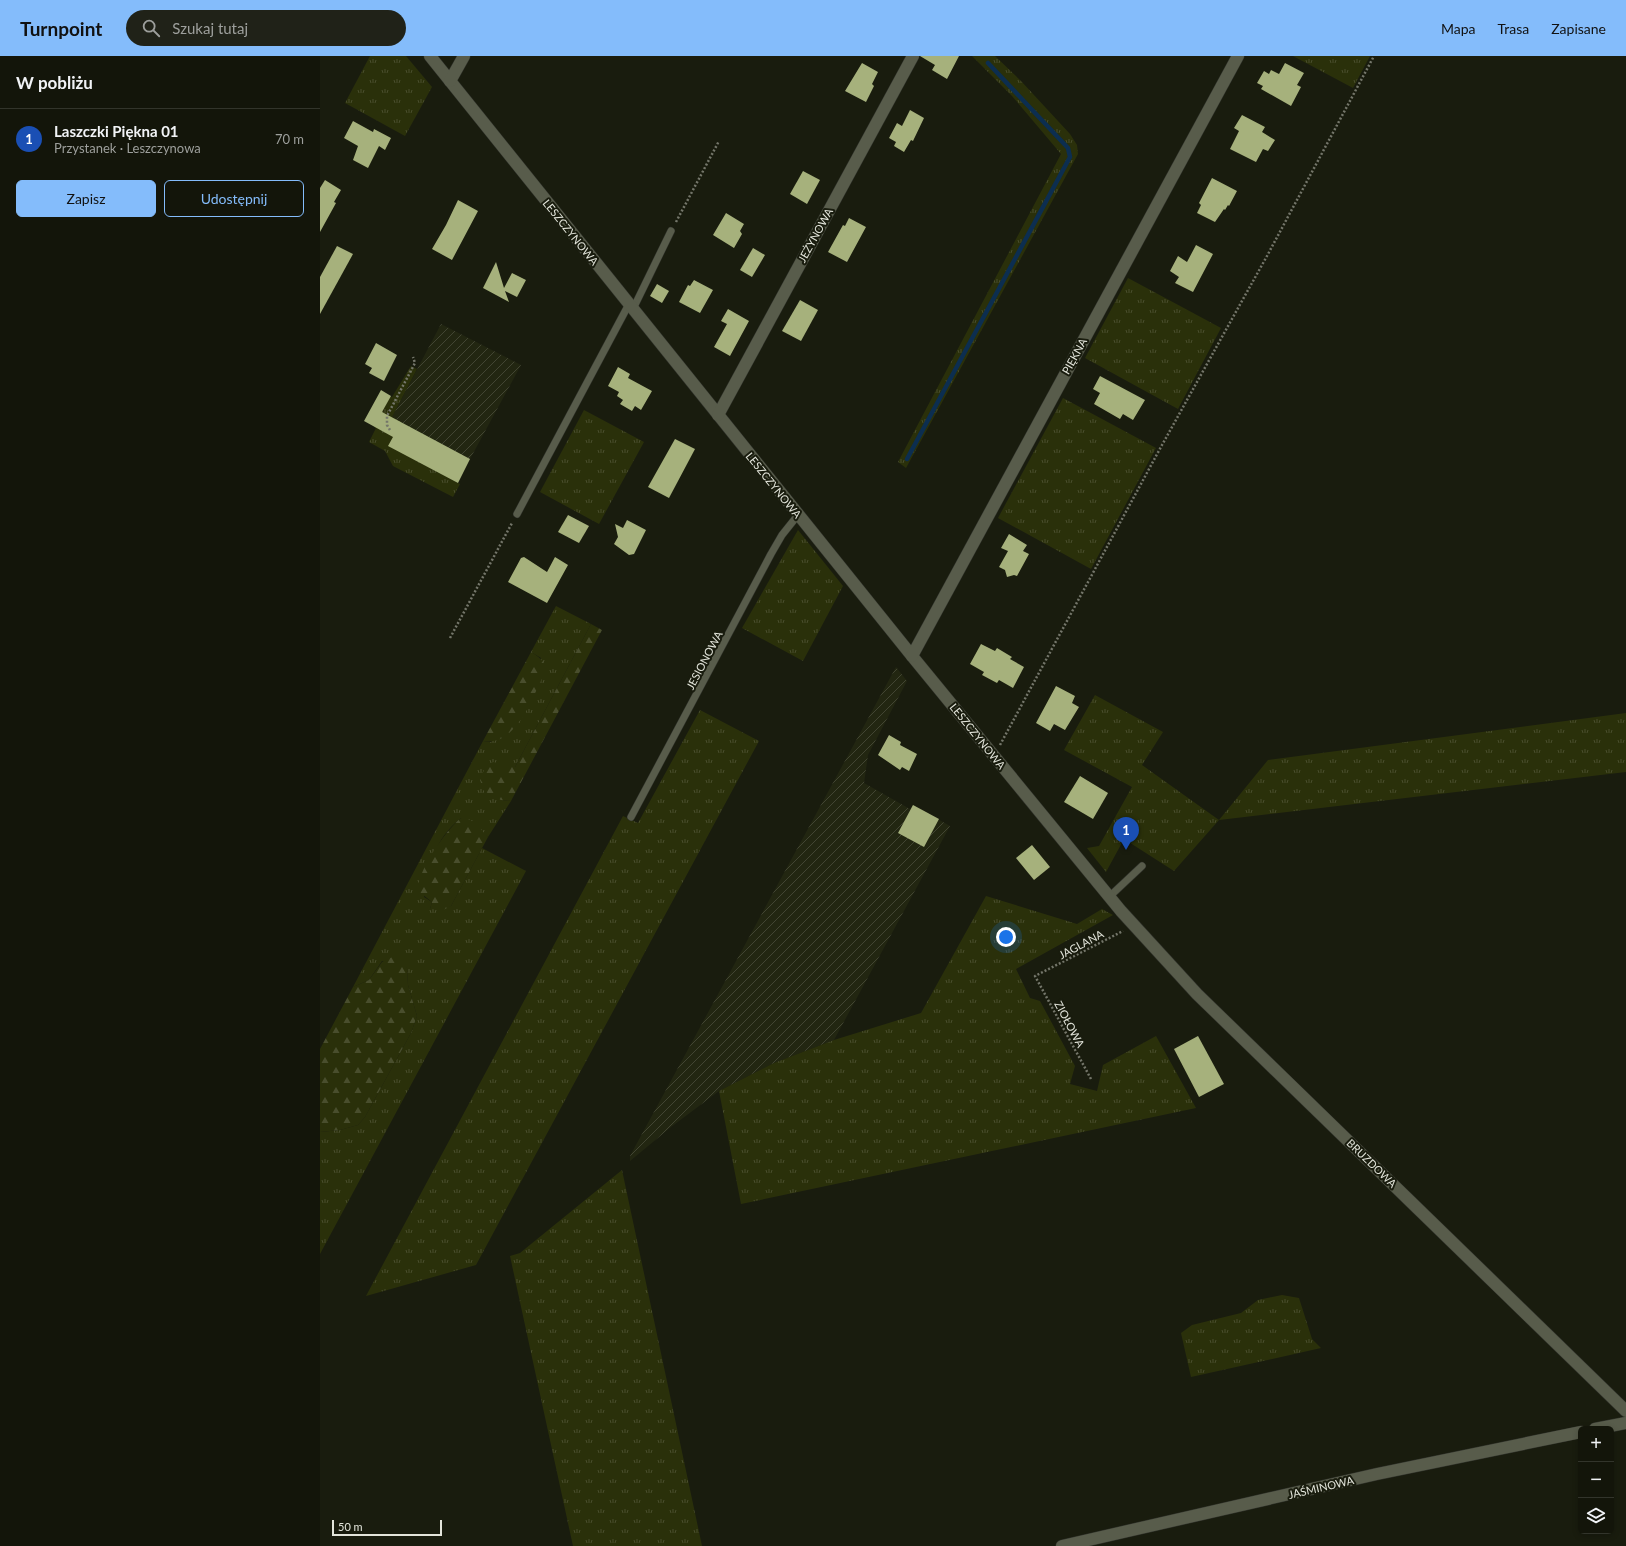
<!DOCTYPE html>
<html lang="pl">
<meta charset="utf-8">
<style>
:root{--surface:#13150a;--page:#202218;--text:#f1f3f6;--muted:#9d9f9c;--line:#32342b;--accent:#84bcfb}
body{margin:0;font-family:Lato,sans-serif;background:var(--page);color:var(--text)}
.controls{position:absolute;right:12px;bottom:12px;display:grid;overflow:hidden;border-radius:6px;box-shadow:0 2px 6px #0003}
.controls button{width:36px;height:36px;display:grid;place-items:center;padding:0;border:0;border-bottom:1px solid var(--line);background:var(--surface);color:var(--text);font:20px sans-serif}
.scale{position:absolute;left:12px;bottom:10px;width:110px;box-sizing:border-box;padding-left:4px;border:2px solid #e3e5db;border-top:0;font-size:11px;line-height:14px;white-space:nowrap;color:#e3e5db;-webkit-text-stroke:3px #191c0e;paint-order:stroke}
.you{position:absolute;left:686px;top:881px;width:14px;height:14px;margin:-10px;border:3px solid #fff;border-radius:50%;background:#1a73e8;box-shadow:0 0 0 6px #1a73e833}
.badge{display:grid;place-items:center;width:26px;height:26px;border-radius:50%;background:var(--accent);color:#fff;font-size:13px;font-weight:700}
.pin{position:absolute;translate:-50% -33px;filter:drop-shadow(0 1px 2px #0008)}
.pin::after{content:'';position:absolute;top:21px;width:14px;height:12px;background:inherit;clip-path:polygon(0 0,100% 0,50% 100%)}
.list{margin:0;padding:0;list-style:none}
h2{display:flex;justify-content:space-between;align-items:center;height:52px;margin:0;padding:0 16px;font-size:17px}
h2 small{font-size:13px;font-weight:400;color:var(--muted)}
.list li{display:grid;grid-template-columns:26px 1fr auto;gap:12px;align-items:center;box-sizing:border-box;height:60px;padding:0 16px;border-top:1px solid var(--line)}
.list b{display:block;font-size:15px;white-space:nowrap}
.list p{margin:0;font-size:13px;white-space:nowrap;color:var(--muted)}
.list em{font-size:13px;font-style:normal;color:var(--muted)}
.actions{display:flex;gap:8px;padding:12px 16px}
.actions a{flex:1;padding:9px 0;border:1px solid var(--accent);border-radius:6px;text-align:center;font-size:14px;color:var(--accent)}
.actions .main{background:var(--accent);color:#111}
.icon{flex:none;width:22px;height:22px;fill:none;stroke:currentColor;stroke-width:2;stroke-linecap:round;stroke-linejoin:round}
.map{position:relative;flex:none;width:1306px;height:1490px;overflow:hidden}
header{display:flex;align-items:center;gap:24px;box-sizing:border-box;height:56px;padding:0 20px;background:var(--accent);color:#111}
header strong{font-size:19px}
nav{display:flex;gap:22px;margin-inline-start:auto;font-size:14px}
.search{width:280px;height:36px;background:var(--page);display:flex;align-items:center;gap:10px;box-sizing:border-box;padding:0 14px;border-radius:22px;color:var(--muted);font-size:15px}
main{display:flex}
aside{flex:1;background:var(--surface)}
.map>svg:first-child{display:block}
.industrial{fill:url(#industrial-furrows)}
.grass{fill:url(#grass-tufts)}
.forest{fill:url(#forest-firs)}
.lines{fill:none;stroke-linecap:round;stroke-linejoin:round}
.stream{stroke:#0c2e50;stroke-width:4.5}
.building{fill:#a6b17c}
.lane-casing{stroke:#31332c;stroke-width:8}
.street-casing{stroke:#31332c;stroke-width:13}
.path{stroke:#74766a;stroke-width:2.5;stroke-dasharray:2 2;stroke-linecap:butt}
.lane{stroke:#585c4b;stroke-width:7}
.street{stroke:#585c4b;stroke-width:12}
.labels{text-anchor:middle;dominant-baseline:central;stroke-width:4;stroke-linejoin:round;paint-order:stroke}
.street-label{font-size:11px;fill:#e3e5db;stroke:#191c0e}
</style>
<header>
<strong>Turnpoint</strong>
<div class="search"><svg class="icon" aria-label="search" viewBox="0 0 24 24"><circle cx="10" cy="10" r="6"/><path d="M15 15l6 6"/></svg>Szukaj tutaj</div>
<nav><a>Mapa</a><a>Trasa</a><a>Zapisane</a></nav>
</header>
<main>
<aside>
<h2>W pobliżu<small></small></h2>
<ul class="list">
<li><span class="badge" style="background:#1a4fb4">1</span><div><b>Laszczki Piękna 01</b><p>Przystanek · Leszczynowa</p></div><em>70 m</em></li>
</ul>
<div class="actions"><a class="main">Zapisz</a><a>Udostępnij</a></div>
</aside>
<div class="map">
<svg width="1306" height="1490" viewBox="0 0 1306 1490">
<defs>
<pattern id="industrial-furrows" width="10" height="10" patternUnits="userSpaceOnUse"><rect width="10" height="10" fill="#222611"/><path d="M-1 1l2-2M0 10L10 0M9 11l2-2" fill="none" stroke="#424533"/></pattern>
<pattern id="grass-tufts" width="24" height="20" patternUnits="userSpaceOnUse"><rect width="24" height="20" fill="#2a300a"/><path d="M3 7l-1-3M5 7V3M7 7l1-3M15 17l-1-3M17 17v-4M19 17l1-3" fill="none" stroke="#494e2d"/></pattern>
<pattern id="forest-firs" width="22" height="20" patternUnits="userSpaceOnUse"><rect width="22" height="20" fill="#2a300a"/><path d="M5 1l3.5 6h-7zM16 11l3.5 6h-7z" fill="#494e2d"/></pattern>
</defs>
<rect width="100%" height="100%" fill="#191c0e"/>
<g class="industrial">
<polygon points="121,268 201,309 137,427 69,390 72,361"/>
<polygon points="576,611 587,625 548,699 544,727 590,753 593,749 630,770 514,984 454,1007 399,1035 351,1071 310,1105 310,1100"/>
</g>
<g class="grass">
<polygon points="50,0 86,0 112,31 85,80 25,47"/>
<polygon points="652,0 675,0 701,25 750,78 757,89 758,98 586,412 578,406 741,98 692,40"/>
<polygon points="973,0 1050,0 1033,32"/>
<polygon points="808,222 901,272 858,353 765,302"/>
<polygon points="91,310 97,313 72,361 81,366 69,390 140,428 133,441 73,410 65,395 49,386 56,372 54,371 70,341 72,341"/>
<polygon points="743,342 836,392 771,513 678,462"/>
<polygon points="264,354 324,386 279,468 220,436"/>
<polygon points="478,474 523,530 483,605 422,572"/>
<path d="M236,550L271,568L195,711L181,744L191,745L168,781L141,762C113,785 110,807 104,841L112,846L110,853L131,850L162,792L206,815L0,1198V1076L20,1074L38,1069L45,1061L91,977L97,960L88,929L87,912L62,905L49,924L33,931L163,685L171,686L221,602L211,596Z"/>
<polygon points="775,639 843,676 822,709 899,764 948,704 1306,657 1306,716 899,764 854,815 804,783 786,816 767,792 779,790 812,731 744,694"/>
<polygon points="380,654 439,685 156,1209 46,1240 303,760 318,767"/>
<polygon points="666,840 757,868 782,853 793,859 696,913 710,942 720,945 755,1010 750,1028 777,1035 783,1009 836,980 876,1052 421,1148 399,1035 454,1007 514,984 601,957"/>
<polygon points="302,1114 382,1490 253,1490 190,1200 200,1197"/>
<polygon points="962,1239 979,1242 992,1283 1001,1292 871,1321 861,1277 872,1269 921,1257 938,1244"/>
</g>
<g class="forest">
<polygon points="271,568 282,574 191,745 181,744 164,735 160,724 164,714 173,706 195,711"/>
<path d="M211,596C219,601 224,604 226,614C213,639 197,691 163,685Z"/>
<path d="M141,762C154,762 160,773 168,781L131,850L123,854L110,853L112,846L97,834C100,812 124,776 141,762Z"/>
<polygon points="72,901 82,902 87,912 88,929 97,960 91,977 45,1061 38,1069 20,1074 0,1076 0,993 33,931 49,924 62,906"/>
</g>
<g class="lines">
<polyline class="stream" points="587,403 750,101 748,92 668,7"/>
</g>
<g class="building">
<polygon points="600,0 639,0 627,23 612,14 615,9"/>
<polygon points="542,7 558,16 552,28 554,30 546,46 525,35"/>
<polygon points="965,7 984,17 977,29 981,31 971,50 941,33 943,30 937,27 944,15 949,18 951,14 959,18"/>
<polygon points="590,54 604,62 593,85 591,84 584,96 574,90 576,86 569,82 577,67 582,70"/>
<polygon points="922,59 945,71 942,76 955,84 948,95 943,93 936,106 910,93 919,75 914,72"/>
<polygon points="33,65 53,76 54,73 71,82 65,94 59,90 48,112 33,104 38,90 24,82"/>
<polygon points="483,115 500,124 487,148 470,138"/>
<polygon points="892,122 917,135 909,150 908,149 905,154 904,153 895,166 877,157 881,149 879,147"/>
<polygon points="5,124 21,134 14,146 16,147 0,176 0,132"/>
<polygon points="138,144 158,155 132,204 112,193 126,169"/>
<polygon points="406,157 424,168 420,175 422,178 414,192 393,179"/>
<polygon points="529,162 546,171 527,206 508,196 523,169 525,170"/>
<polygon points="876,189 893,198 873,236 855,227 859,221 850,215 858,200 867,206"/>
<polygon points="17,190 33,198 0,258 0,221"/>
<polygon points="433,192 445,199 432,221 420,214"/>
<polygon points="176,206 184,232 192,217 206,224 197,241 185,235 189,246 163,232"/>
<polygon points="374,224 393,234 380,257 359,246 368,229 370,230"/>
<polygon points="337,228 349,235 342,247 330,240"/>
<polygon points="480,244 498,254 481,285 462,275"/>
<polygon points="408,253 429,265 410,300 394,291 407,268 401,265"/>
<polygon points="56,287 77,299 64,325 49,317 52,312 45,308"/>
<polygon points="298,311 310,318 308,322 332,335 321,354 315,350 312,355 300,348 303,344 297,340 299,336 288,330"/>
<polygon points="780,320 825,344 813,364 803,358 800,363 774,348 780,337 773,333"/>
<polygon points="61,334 71,340 62,356 150,403 138,427 68,390 73,381 44,365"/>
<polygon points="355,383 375,393 349,442 328,431"/>
<polygon points="248,459 269,470 259,487 238,476"/>
<polygon points="307,464 326,474 314,498 309,499 294,488 298,481 295,468 303,472"/>
<polygon points="689,478 707,489 703,495 709,498 697,520 694,519 687,521 685,514 679,511 688,495 681,492"/>
<polygon points="204,501 227,516 235,501 248,509 227,547 188,526 201,502"/>
<polygon points="661,588 675,595 677,592 692,601 690,603 704,611 693,632 679,624 677,627 662,619 664,616 650,608"/>
<polygon points="736,630 755,640 752,647 759,651 745,674 734,668 730,675 716,667"/>
<polygon points="569,679 581,686 580,689 597,698 589,715 582,711 580,714 558,699"/>
<polygon points="760,720 788,737 773,763 744,746"/>
<polygon points="593,749 619,763 604,791 578,777"/>
<polygon points="712,789 730,811 714,824 696,802"/>
<polygon points="878,980 904,1028 879,1041 854,993"/>
</g>
<g class="lines">
<g class="lane-casing">
<g id="lane">
<polyline points="313,253 351,175"/>
<polyline points="197,458 309,248"/>
<polyline points="311,761 451,498 462,479 478,459"/>
<polyline points="789,841 822,810"/>
</g>
</g>
<g class="street-casing">
<g id="street">
<polyline points="110,0 592,600 801,855 877,938 1306,1355"/>
<polyline points="130,25 144,0"/>
<polyline points="398,359 593,0"/>
<polyline points="592,600 918,0"/>
<polyline points="1275,1373 1306,1367"/>
<polyline points="742,1490 1057,1418 1261,1376"/>
</g>
</g>
<g class="path">
<polyline points="356,166 399,85"/>
<polyline points="70,374 67,369 67,360 95,307 93,301"/>
<polyline points="130,582 192,467"/>
<polyline points="680,689 842,389 947,200 1054,0"/>
<polyline points="771,1023 715,920 803,875"/>
</g>
<use href="#lane" class="lane"/>
<use href="#street" class="street"/>
</g>
<g class="labels">
<g class="street-label">
<text transform="translate(251 176) rotate(51)">LESZCZYNOWA</text>
<text transform="translate(495 179) rotate(-61)">JEŻYNOWA</text>
<text transform="translate(754 300) rotate(-61)">PIĘKNA</text>
<text transform="translate(454 429) rotate(51)">LESZCZYNOWA</text>
<text transform="translate(384 604) rotate(-62)">JESIONOWA</text>
<text transform="translate(658 680) rotate(51)">LESZCZYNOWA</text>
<text transform="translate(761 888) rotate(-28)">JAGLANA</text>
<text transform="translate(750 968) rotate(62)">ZIOŁOWA</text>
<text transform="translate(1052 1107) rotate(44)">BRUZDOWA</text>
<text transform="translate(1001 1431) rotate(-13)">JAŚMINOWA</text>
</g>
</g>
</svg>
<div class="controls">
<button>+</button>
<button>−</button>
<button><svg class="icon" aria-label="layers" viewBox="0 0 24 24"><path d="M12 4l9 5-9 5-9-5zM3 14l9 5 9-5"/></svg></button>
</div>
<div class="scale">50 m</div>
<div class="you"></div>
<div class="pin badge" style="left:806px;top:794px;background:#1a4fb4">1</div>
</div>
</main>
